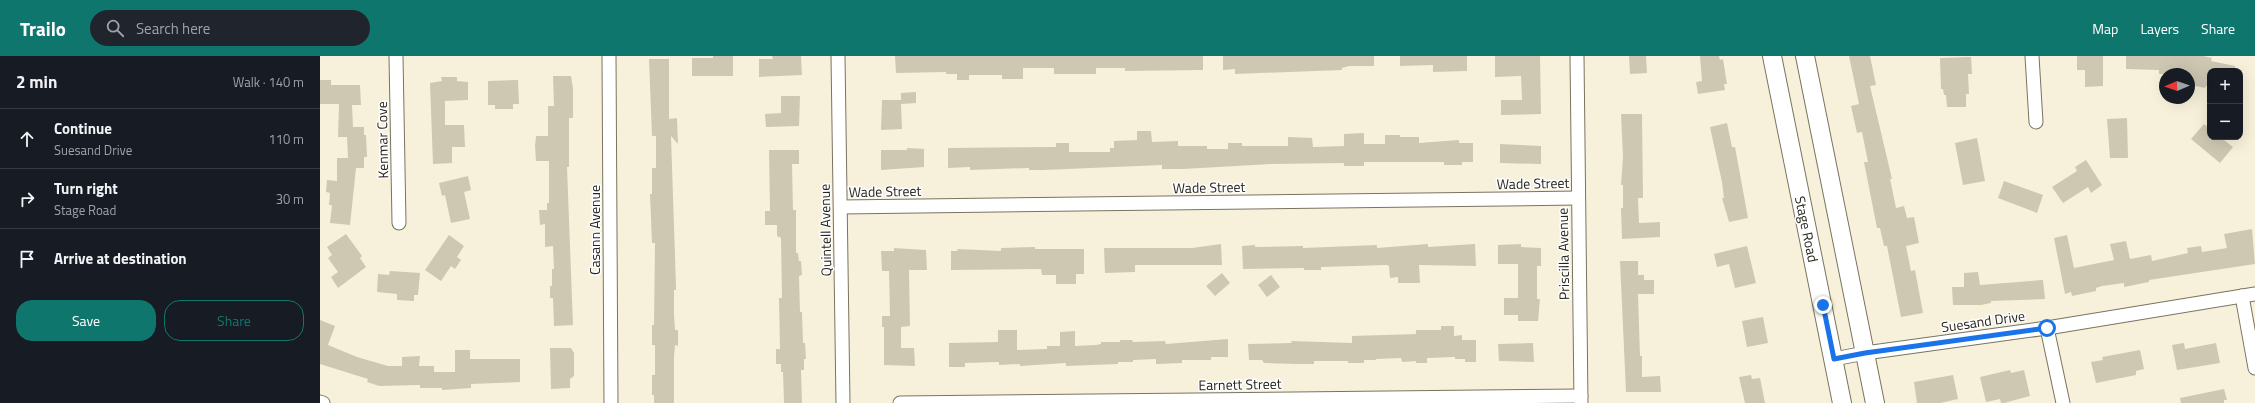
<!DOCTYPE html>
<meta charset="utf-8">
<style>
:root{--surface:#171b24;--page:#20242c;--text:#f1f3f6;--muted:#9ea1a6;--line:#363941;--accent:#0f766e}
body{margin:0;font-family:"Titillium Web",sans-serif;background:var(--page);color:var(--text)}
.controls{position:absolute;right:12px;top:12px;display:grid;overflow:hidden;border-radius:8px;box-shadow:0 4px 16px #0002}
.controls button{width:36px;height:36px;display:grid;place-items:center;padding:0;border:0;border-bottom:1px solid var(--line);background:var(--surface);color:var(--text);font:20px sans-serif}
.compass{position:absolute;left:1839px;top:12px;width:36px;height:36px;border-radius:50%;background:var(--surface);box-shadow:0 4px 16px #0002;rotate:268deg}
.stop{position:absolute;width:12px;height:12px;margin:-9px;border:3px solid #1a73e8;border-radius:50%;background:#fff}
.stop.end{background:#1a73e8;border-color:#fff;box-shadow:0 1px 4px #0008}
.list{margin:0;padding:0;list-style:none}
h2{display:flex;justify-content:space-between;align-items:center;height:52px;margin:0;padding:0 16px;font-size:17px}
h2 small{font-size:13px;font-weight:400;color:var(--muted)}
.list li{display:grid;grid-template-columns:26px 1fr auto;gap:12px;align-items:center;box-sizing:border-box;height:60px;padding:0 16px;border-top:1px solid var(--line)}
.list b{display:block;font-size:15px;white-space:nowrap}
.list p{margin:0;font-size:13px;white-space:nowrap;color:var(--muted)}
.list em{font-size:13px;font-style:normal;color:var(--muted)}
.actions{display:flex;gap:8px;padding:12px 16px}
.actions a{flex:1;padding:9px 0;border:1px solid var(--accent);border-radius:16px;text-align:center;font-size:14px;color:var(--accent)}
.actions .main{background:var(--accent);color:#fff}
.icon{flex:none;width:22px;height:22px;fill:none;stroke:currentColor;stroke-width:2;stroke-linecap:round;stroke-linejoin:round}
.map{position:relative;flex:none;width:1935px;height:347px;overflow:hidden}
header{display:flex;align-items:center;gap:24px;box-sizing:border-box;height:56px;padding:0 20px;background:var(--accent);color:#fff}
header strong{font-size:19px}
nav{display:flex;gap:22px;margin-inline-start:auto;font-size:14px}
.search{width:280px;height:36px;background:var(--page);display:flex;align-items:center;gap:10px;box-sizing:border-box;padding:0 14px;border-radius:22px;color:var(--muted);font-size:15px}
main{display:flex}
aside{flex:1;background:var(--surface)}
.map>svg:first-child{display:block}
.building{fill:#cec8b3}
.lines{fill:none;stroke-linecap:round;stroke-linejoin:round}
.street-casing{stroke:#797460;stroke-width:15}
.secondary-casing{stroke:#797460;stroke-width:20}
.street{stroke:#fff;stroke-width:13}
.secondary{stroke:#fff;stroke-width:18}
.route{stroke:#1a73e8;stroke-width:5}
.labels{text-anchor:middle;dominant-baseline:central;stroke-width:3;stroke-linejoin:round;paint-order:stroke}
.street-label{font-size:14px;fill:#27251d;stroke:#fefefe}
</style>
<header>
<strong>Trailo</strong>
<div class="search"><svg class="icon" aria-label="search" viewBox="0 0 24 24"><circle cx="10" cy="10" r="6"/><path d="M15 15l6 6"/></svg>Search here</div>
<nav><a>Map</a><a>Layers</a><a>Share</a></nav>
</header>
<main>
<aside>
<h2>2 min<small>Walk · 140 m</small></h2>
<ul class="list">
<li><svg class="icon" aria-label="ahead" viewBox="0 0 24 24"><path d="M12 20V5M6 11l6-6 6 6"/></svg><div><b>Continue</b><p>Suesand Drive</p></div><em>110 m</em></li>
<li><svg class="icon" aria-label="right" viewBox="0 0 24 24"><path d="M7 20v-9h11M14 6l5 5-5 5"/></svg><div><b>Turn right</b><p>Stage Road</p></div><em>30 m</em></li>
<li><svg class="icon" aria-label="arrive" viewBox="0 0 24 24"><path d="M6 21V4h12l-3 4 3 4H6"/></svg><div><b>Arrive at destination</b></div></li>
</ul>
<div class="actions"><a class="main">Save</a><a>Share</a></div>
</aside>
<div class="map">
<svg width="1935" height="347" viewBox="0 0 1935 347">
<rect width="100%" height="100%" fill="#f7f1db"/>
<g class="building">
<polygon points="393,0 413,0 413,20 372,20 372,2 393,2"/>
<polygon points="452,0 481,0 482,19 439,21 439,3 453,3"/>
<polygon points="575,0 883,0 883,14 805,15 805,12 776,12 776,18 734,18 734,12 703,12 703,23 682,23 682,19 649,19 649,24 637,24 637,18 626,18 626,16 576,17"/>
<polygon points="903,0 1054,0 1054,10 1029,10 1022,12 1022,14 915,18 915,13 903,14"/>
<polygon points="1080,0 1147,0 1147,15 1113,16 1113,9 1080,10"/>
<polygon points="1175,0 1220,0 1221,58 1181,59 1181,44 1202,44 1201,20 1175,21"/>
<polygon points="1309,0 1326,0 1327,17 1310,18"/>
<polygon points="1380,0 1399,0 1400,4 1403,3 1407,28 1404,28 1405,34 1378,38 1376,26 1382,25"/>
<polygon points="1529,0 1550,0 1556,29 1550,30 1572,123 1570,123 1576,152 1584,150 1587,162 1594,161 1599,187 1586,190 1591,215 1595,214 1603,257 1581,261 1567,190 1564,190 1560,172 1557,172 1544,106 1548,106 1542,76 1537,77 1531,50 1539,48"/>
<polygon points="1757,0 1783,0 1783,30 1765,31 1765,14 1757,14"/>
<polygon points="1806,0 1883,0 1892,2 1891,5 1915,10 1915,15 1890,15 1890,31 1886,30 1885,32 1871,29 1873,22 1869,22 1869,18 1839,18 1839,14 1806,13"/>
<polygon points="1651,1 1652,18 1648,18 1649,38 1646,38 1646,51 1627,51 1626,39 1624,39 1623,33 1621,33 1620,2"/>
<polygon points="329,3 349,3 349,63 357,62 358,88 351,80 356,230 356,234 354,234 354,259 355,274 358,274 358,290 355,289 354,300 354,347 334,347 334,339 332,339 332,319 335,319 335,289 332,289 332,269 334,269 335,187 332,187 330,138 332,138 332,112 336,112 336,80 332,80"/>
<polygon points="233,20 251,20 253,32 253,62 249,62 249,111 247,111 253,269 234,270 233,242 230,242 230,230 232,230 232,213 234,213 233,190 225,191 225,168 220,169 219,154 227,154 227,147 229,147 229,105 216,105 215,90 216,80 228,80 228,50 234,50"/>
<polygon points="121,21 137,21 137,25 148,26 148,44 125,45 125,69 144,69 145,91 132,91 132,107 113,108 110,27 122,25"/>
<polygon points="0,24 11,24 11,29 40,29 41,49 32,49 33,71 44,71 44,79 46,79 47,101 44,101 44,112 36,112 30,169 10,167 12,149 9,149 10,137 6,136 7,124 17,125 17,102 28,102 27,81 18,81 19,48 0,48"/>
<polygon points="198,24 199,48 193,48 193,53 175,53 175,49 168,49 168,25"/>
<polygon points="596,36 596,47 581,48 582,73 561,74 562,44 581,44 581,37"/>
<polygon points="461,40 480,40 479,70 446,71 445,58 461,57"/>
<polygon points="1301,58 1322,58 1323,142 1318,142 1319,167 1340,166 1340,181 1302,183 1301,152 1303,152 1303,129 1301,129 1303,101"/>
<polygon points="1807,62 1808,102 1790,102 1787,63"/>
<polygon points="1407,67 1412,91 1415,91 1428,162 1409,166 1402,142 1404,142 1402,126 1390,71"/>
<polygon points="1884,68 1890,73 1890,81 1900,81 1913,91 1900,107 1871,83"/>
<polygon points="817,75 831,75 832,86 858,85 858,90 887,90 887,93 908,93 908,87 922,87 922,90 968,90 968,81 992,82 993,91 1024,90 1024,78 1044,77 1044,88 1065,88 1065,79 1080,79 1080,81 1099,81 1099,87 1139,84 1139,87 1153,87 1153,106 1142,106 1142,109 1124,109 1124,106 1044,106 1044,110 1024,110 1024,107 951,108 863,113 842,113 842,109 723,114 709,114 709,112 650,114 650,111 628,112 628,92 736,91 736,87 749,87 749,96 790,96 790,92 794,92 794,85 817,84"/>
<polygon points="1657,82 1665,125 1643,129 1635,87"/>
<polygon points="1180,88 1221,90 1221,108 1180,107"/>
<polygon points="587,92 604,93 604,111 561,114 561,94 587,94"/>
<polygon points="449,94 479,94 479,108 472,108 473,154 476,154 476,197 478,197 479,205 481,205 482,219 479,220 480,256 482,256 483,287 485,287 486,303 484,303 484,314 481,314 482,347 464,347 463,316 461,316 461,308 456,308 456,293 460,293 459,242 462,242 461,182 457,180 457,169 445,169 445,155 450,155"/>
<polygon points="1766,104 1782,129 1771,137 1768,131 1743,147 1732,131 1757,115 1755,111"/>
<polygon points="148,120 151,134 144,136 150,163 131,167 125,139 122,140 119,127"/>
<polygon points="1684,125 1723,139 1717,157 1678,142"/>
<polygon points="1932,173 1935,208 1829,224 1829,226 1804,231 1804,227 1782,230 1776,232 1776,235 1752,240 1751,236 1745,238 1734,182 1747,179 1754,212 1794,204 1790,188 1806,185 1810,203 1831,199 1832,205 1868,197 1867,192 1881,190 1882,196 1907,192 1904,178"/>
<polygon points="26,178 42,200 40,202 46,211 18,232 11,221 18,216 8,202 12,199 7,191"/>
<polygon points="129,179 144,190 137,201 141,204 135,213 131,210 121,225 105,214"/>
<polygon points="901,188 902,209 815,209 815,216 785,217 784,192 872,192"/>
<polygon points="1108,188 1108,191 1155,188 1156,210 1099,209 1100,227 1078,227 1078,221 1070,222 1069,210 1067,209 1001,211 1001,214 984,214 984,212 923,213 922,190 935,189 935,191 983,190 983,192 1057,189 1057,192"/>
<polygon points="1201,188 1201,191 1221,192 1221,210 1217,210 1217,243 1220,243 1218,265 1198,265 1198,259 1184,259 1184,242 1198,242 1198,208 1178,208 1178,189"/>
<polygon points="1427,190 1436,227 1415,232 1409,208 1397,211 1394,198"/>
<polygon points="715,191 715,193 764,193 764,218 756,218 756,228 736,228 736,219 722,219 721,213 631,214 631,195 637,195 638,193 681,195 681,192"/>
<polygon points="574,192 606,194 607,214 589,214 590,270 581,271 581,292 594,292 595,310 564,309 564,271 562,271 562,260 570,260 569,215 562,215 561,195 574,195"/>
<polygon points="1300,205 1318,205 1318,219 1324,219 1324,224 1334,224 1334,238 1318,238 1320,300 1322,300 1322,321 1340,320 1341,336 1306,336"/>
<polygon points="70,215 100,217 98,239 94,239 94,245 77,244 77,238 57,236 58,218 69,219"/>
<polygon points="1658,216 1660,229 1723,224 1725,243 1671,245 1671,247 1661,249 1633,249 1632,231 1644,231 1644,217"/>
<polygon points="902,217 910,227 895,240 886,230"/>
<polygon points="951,219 960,231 947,241 938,229"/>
<polygon points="1443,261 1448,287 1427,291 1422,265"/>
<polygon points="0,264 15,270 8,289 37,301 68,310 82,310 82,301 100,300 99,310 114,310 114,316 135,316 135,294 150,294 150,303 200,303 200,326 151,328 151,332 122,334 122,332 100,332 100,329 59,330 47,326 48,323 0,308"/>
<polygon points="1121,270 1134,270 1134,280 1142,279 1142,284 1156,284 1156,306 1145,306 1145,303 1135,303 1135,301 1107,302 1107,307 1096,307 1096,305 1082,306 1081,302 1056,303 1056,304 1044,304 1044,307 1028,307 1028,305 994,305 994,308 978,308 944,307 942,304 929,304 928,288 972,287 971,285 1032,287 1032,280 1096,278 1096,274 1121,274"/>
<polygon points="678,274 697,274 697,294 727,293 727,290 740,290 740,276 755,275 755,290 776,289 781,288 781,286 800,286 800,284 812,284 813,286 845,285 846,288 908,283 908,301 891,301 891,304 862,304 862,307 836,308 836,303 813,304 813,306 798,306 798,308 746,310 746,307 700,310 700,308 679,309 679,306 645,307 645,311 629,311 629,287 678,286"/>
<polygon points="1213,287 1214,306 1179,305 1178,288"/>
<polygon points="1864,287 1865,293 1896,287 1900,307 1857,314 1852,289"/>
<polygon points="230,292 251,292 254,297 254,320 250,323 250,332 231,333"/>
<polygon points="1820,294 1824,313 1816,315 1816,319 1776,327 1771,306 1783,304 1782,301"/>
<polygon points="1690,314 1691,317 1704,314 1710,340 1684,347 1681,347 1680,343 1666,346 1660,321"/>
<polygon points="1431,319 1432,323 1440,322 1445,347 1425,347 1419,321"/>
<polygon points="1633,319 1638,343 1620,347 1597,347 1594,326"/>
<polygon points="1904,333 1907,344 1904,344 1904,347 1861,347 1860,342"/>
</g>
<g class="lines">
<g class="street-casing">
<g id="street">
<polyline points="76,0 79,167"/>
<polyline points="289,0 291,347"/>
<polyline points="518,0 523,347"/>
<polyline points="1257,0 1261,347"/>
<polyline points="1712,0 1716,66"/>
<polyline points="521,151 1258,142"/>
<polyline points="1922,240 1935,312"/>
<polyline points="1727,272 1743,347"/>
<polyline points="1514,303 1545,297 1727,272 1935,238"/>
<polyline points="0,346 3,347"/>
<polyline points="580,347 1261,340"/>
</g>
</g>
<g class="secondary-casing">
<g id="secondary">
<polyline points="1452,0 1522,347"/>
<polyline points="1485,0 1555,347"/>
</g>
</g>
<use href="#street" class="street"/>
<use href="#secondary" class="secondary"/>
</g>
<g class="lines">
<polyline class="route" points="1503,249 1514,303 1545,297 1727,272"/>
</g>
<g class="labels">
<g class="street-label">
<text transform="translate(62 84) rotate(-91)">Kenmar Cove</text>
<text transform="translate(1213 127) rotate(-1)">Wade Street</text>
<text transform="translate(889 131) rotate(-1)">Wade Street</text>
<text transform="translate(565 135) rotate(-1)">Wade Street</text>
<text transform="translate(1487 173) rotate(78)">Stage Road</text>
<text transform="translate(274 174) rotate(-90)">Casann Avenue</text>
<text transform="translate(505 174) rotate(-91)">Quintell Avenue</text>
<text transform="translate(1243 198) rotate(-91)">Priscilla Avenue</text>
<text transform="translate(1663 265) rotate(-8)">Suesand Drive</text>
<text transform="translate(920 328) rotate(-1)">Earnett Street</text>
</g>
</g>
</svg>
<div class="controls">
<button>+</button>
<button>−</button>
</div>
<svg class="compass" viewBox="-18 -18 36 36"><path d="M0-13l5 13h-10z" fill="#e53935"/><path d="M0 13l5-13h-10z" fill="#9ea1a6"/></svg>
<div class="stop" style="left:1727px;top:272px"></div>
<div class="stop end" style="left:1503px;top:249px"></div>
</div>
</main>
